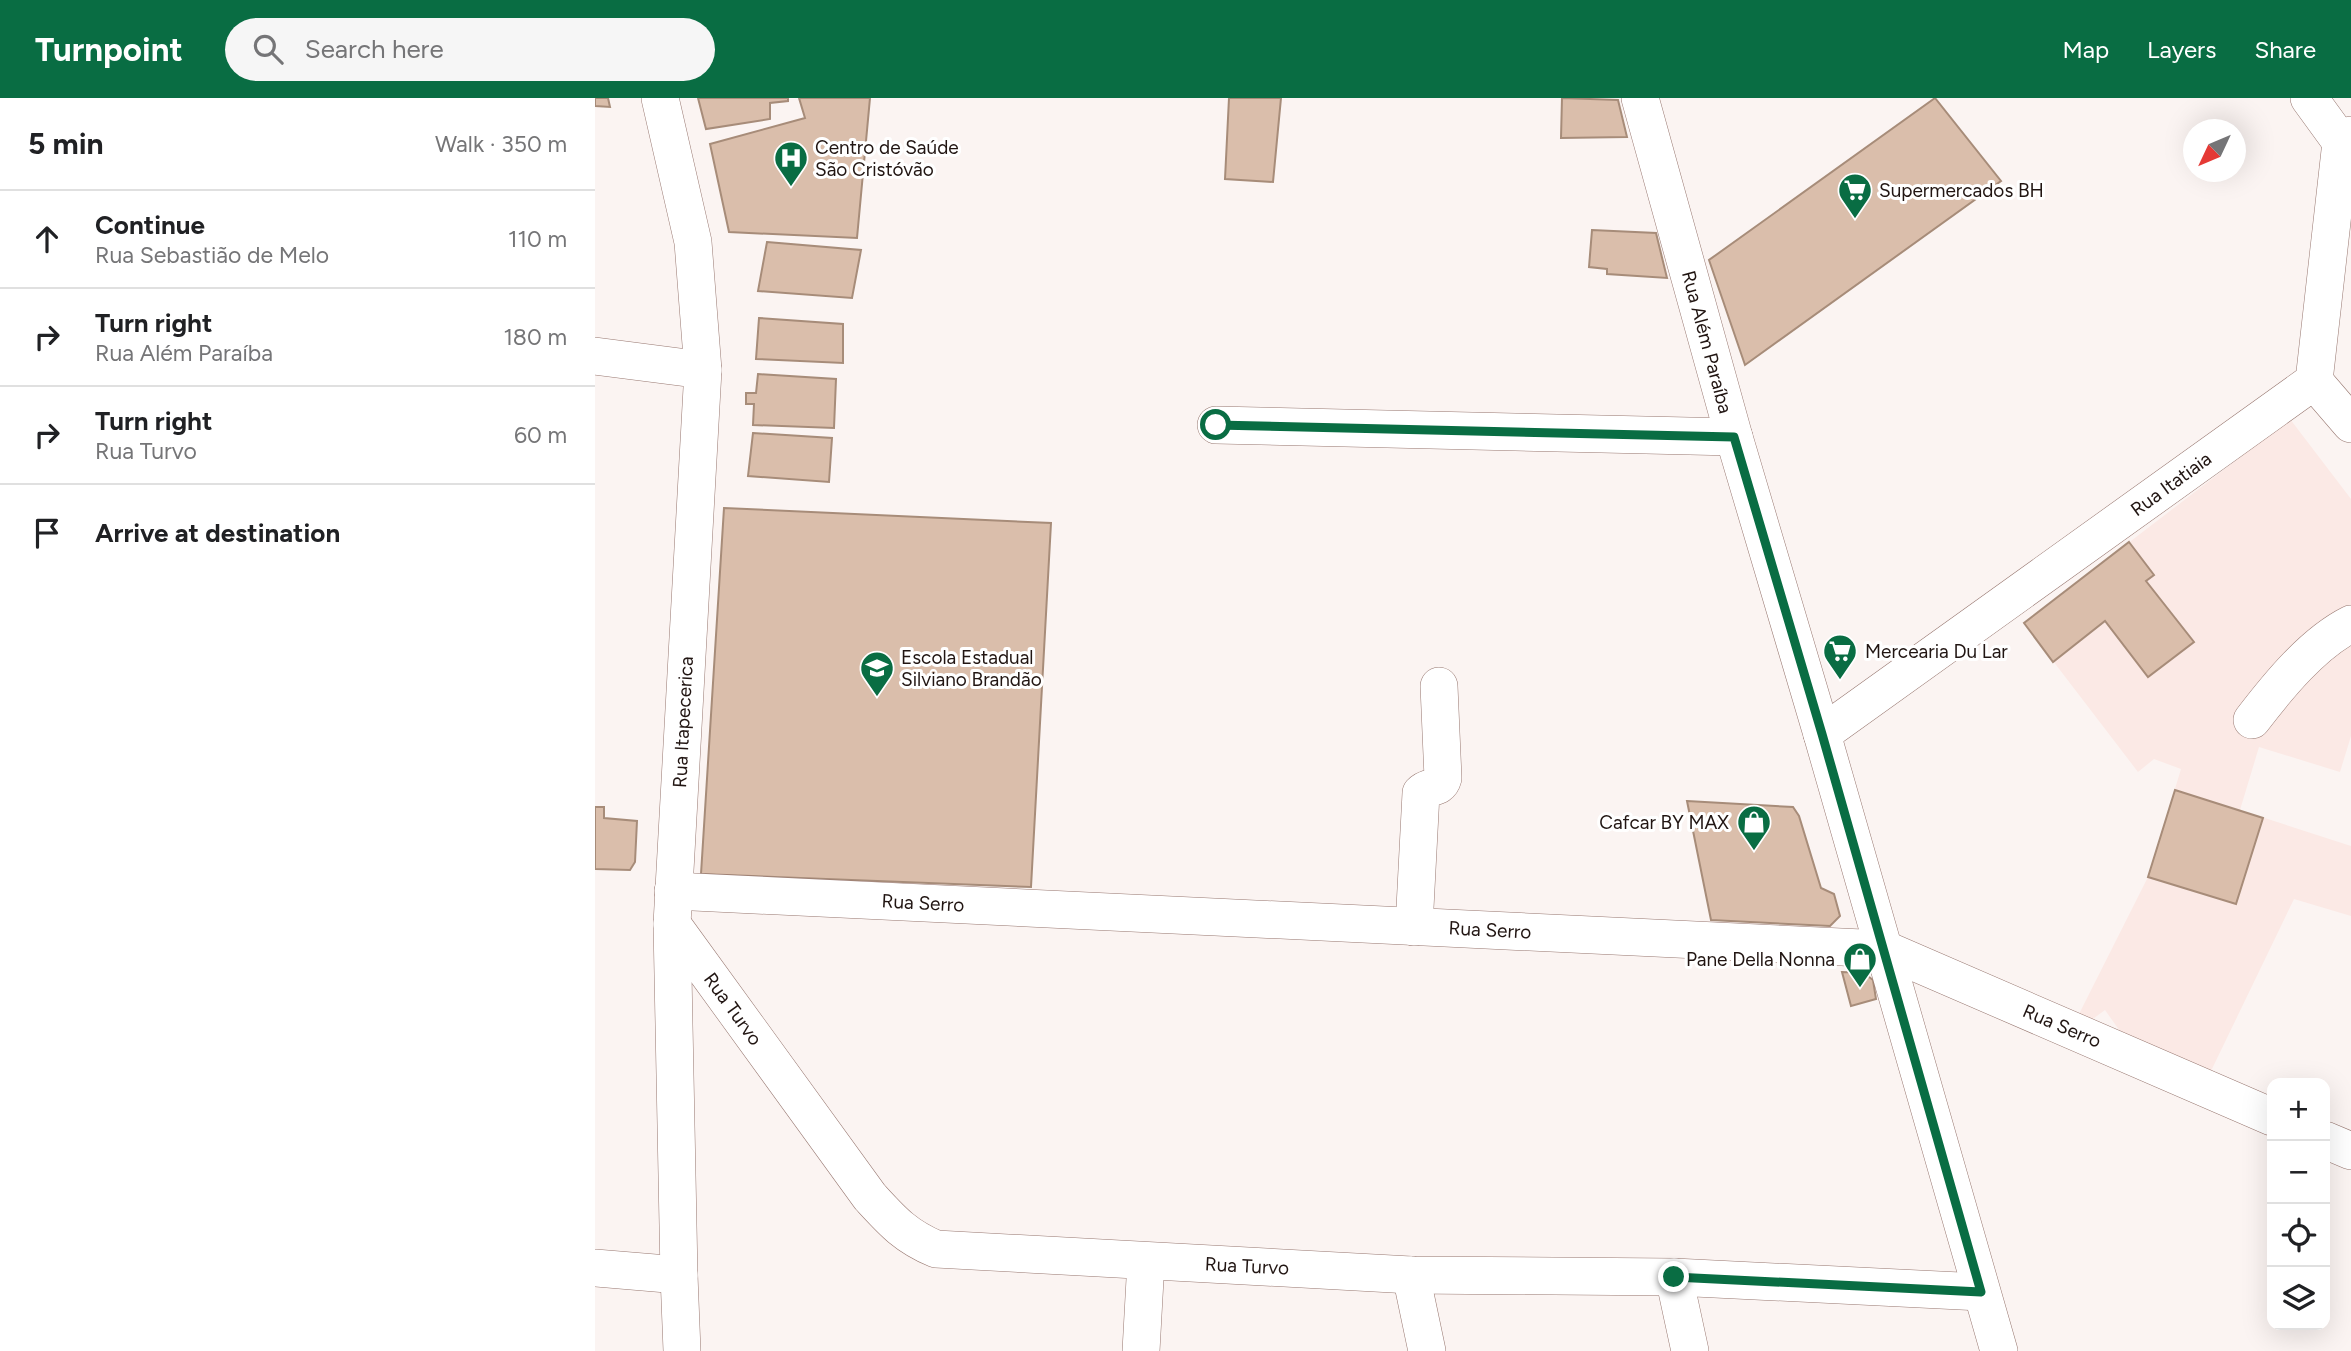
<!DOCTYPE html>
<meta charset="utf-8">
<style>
:root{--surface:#fff;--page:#f6f6f6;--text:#202124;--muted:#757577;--line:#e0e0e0;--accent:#096d43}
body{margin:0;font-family:Figtree,sans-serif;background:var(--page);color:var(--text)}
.controls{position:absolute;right:21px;bottom:21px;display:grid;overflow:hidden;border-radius:14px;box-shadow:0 7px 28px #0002}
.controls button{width:63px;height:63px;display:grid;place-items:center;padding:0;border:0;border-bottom:2px solid var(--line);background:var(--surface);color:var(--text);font:35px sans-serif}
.compass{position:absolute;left:1588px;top:21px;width:63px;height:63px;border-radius:50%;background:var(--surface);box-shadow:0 7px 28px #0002;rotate:226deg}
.stop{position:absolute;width:21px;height:21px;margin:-16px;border:5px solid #096d43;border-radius:50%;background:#fff}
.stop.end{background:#096d43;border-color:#fff;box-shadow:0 2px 7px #0008}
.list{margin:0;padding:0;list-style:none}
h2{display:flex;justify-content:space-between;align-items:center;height:91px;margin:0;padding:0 28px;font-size:30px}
h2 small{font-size:23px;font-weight:400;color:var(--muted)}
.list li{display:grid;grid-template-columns:46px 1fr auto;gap:21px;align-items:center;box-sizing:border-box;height:98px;padding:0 28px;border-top:2px solid var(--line)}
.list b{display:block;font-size:26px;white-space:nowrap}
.list p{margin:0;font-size:23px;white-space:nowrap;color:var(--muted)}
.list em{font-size:23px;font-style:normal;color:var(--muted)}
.icon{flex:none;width:38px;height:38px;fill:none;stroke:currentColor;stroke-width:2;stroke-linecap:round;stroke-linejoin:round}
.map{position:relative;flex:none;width:1756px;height:1253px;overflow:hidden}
header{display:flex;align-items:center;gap:42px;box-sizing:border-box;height:98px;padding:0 35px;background:var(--accent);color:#fff}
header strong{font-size:33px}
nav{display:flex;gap:38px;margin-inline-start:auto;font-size:24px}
.search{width:490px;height:63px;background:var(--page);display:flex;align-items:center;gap:18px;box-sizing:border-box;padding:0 24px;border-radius:38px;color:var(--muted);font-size:26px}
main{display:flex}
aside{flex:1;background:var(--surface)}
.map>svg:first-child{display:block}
.built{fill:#fbe9e5}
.building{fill:#dabeab;stroke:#a78c79;stroke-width:2}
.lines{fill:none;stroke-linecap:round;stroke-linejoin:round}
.minor-casing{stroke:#987871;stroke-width:38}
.minor{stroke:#fff;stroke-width:37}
.route{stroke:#096d43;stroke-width:9}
.labels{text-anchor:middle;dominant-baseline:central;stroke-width:6;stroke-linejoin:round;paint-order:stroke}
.poi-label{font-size:19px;fill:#211512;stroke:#fff;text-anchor:start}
.street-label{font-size:19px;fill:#211512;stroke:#fff}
</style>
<header>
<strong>Turnpoint</strong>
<div class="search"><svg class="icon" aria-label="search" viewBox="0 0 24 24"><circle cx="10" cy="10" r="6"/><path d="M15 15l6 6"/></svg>Search here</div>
<nav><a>Map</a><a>Layers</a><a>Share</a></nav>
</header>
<main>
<aside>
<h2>5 min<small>Walk · 350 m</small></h2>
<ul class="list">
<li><svg class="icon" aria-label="ahead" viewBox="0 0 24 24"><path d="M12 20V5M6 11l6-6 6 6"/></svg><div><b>Continue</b><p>Rua Sebastião de Melo</p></div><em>110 m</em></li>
<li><svg class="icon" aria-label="right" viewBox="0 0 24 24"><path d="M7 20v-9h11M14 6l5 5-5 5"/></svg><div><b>Turn right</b><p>Rua Além Paraíba</p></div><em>180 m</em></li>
<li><svg class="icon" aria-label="right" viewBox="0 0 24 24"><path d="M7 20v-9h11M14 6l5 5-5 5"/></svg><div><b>Turn right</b><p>Rua Turvo</p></div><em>60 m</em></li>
<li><svg class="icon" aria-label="arrive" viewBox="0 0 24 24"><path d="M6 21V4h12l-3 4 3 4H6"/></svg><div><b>Arrive at destination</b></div></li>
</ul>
</aside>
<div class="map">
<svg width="1756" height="1253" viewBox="0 0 1756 1253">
<rect width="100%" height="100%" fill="#fbf4f2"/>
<polygon class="built" points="1695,321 1756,401 1756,638 1745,674 1664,649 1645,712 1756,748 1756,818 1699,801 1616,973 1527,936 1510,912 1495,923 1483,918 1553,779 1586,671 1559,661 1543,674 1429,525"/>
<g class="building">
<polygon points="0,0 13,0 15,9 0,8"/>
<polygon points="103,0 193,0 193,3 175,5 175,21 111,31"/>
<polygon points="204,0 275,0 262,140 134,134 115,46 210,20"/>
<polygon points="634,0 686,0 678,84 630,81"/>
<polygon points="967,0 1023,2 1032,39 966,40"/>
<polygon points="1340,0 1406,83 1150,267 1114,162"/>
<polygon points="997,132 1061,135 1072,180 1012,176 1012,171 994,169"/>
<polygon points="172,144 266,152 257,200 163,193"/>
<polygon points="164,220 248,226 248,265 161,261"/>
<polygon points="163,276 241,281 239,330 158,327 159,306 151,306 151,295 161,295"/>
<polygon points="158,335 237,340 234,384 153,378"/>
<polygon points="129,410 456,425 436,789 106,776"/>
<polygon points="1534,444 1559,477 1551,483 1599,544 1553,579 1510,523 1458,564 1429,525"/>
<polygon points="1580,692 1668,720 1641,806 1553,779"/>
<polygon points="1092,703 1198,709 1204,718 1226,790 1239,796 1245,818 1235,828 1116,822"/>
<polygon points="0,709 9,709 9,720 42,723 40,764 35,772 0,771"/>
<polygon points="1247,874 1269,875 1278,882 1281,901 1256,908"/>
</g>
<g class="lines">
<g class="minor-casing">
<g id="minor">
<polyline points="65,0 98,144 108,272 77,826 84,1177 87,1253"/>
<polyline points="1045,0 1139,339 1227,636 1404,1253"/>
<polyline points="1714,0 1746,44"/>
<polyline points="0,258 108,272"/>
<polyline points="1719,283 1756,326"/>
<polyline points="621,327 1139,339"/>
<path d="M1657,622C1683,588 1718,545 1756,526"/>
<polyline points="1227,636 1719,283 1746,44 1756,37"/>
<polyline points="78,793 1289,851 1677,1019"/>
<path d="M77,826L275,1099C297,1123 310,1138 341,1151L816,1177L1079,1179L1386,1194"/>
<path d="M819,829L826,695C833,687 845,692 848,680L844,588"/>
<polyline points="1730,1042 1756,1053"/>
<polyline points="0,1170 84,1177"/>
<polyline points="816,1177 832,1253"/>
<polyline points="1079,1179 1095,1253"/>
<polyline points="546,1253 551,1163"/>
</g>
</g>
<use href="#minor" class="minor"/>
</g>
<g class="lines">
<polyline class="route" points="621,327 1139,339 1227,636 1386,1194 1079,1179"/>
</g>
<defs>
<g id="hospital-pin" transform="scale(1.75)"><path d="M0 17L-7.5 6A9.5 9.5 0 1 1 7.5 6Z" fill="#096d43" stroke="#fff"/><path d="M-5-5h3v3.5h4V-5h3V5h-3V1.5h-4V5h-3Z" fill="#fff"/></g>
<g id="supermarket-pin" transform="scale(1.75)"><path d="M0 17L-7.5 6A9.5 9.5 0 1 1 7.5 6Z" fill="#096d43" stroke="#fff"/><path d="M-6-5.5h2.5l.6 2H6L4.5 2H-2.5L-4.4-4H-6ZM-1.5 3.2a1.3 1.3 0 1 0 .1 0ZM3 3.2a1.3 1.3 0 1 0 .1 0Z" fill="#fff"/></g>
<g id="school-pin" transform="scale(1.75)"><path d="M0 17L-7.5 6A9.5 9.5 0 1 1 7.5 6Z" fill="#096d43" stroke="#fff"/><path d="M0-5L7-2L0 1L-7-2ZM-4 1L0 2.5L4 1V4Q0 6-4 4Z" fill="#fff"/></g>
<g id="shop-pin" transform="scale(1.75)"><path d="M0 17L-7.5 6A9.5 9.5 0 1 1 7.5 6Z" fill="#096d43" stroke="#fff"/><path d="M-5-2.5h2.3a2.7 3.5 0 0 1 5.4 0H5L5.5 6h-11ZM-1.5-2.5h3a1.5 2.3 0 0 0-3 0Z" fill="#fff"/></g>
</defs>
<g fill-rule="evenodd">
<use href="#hospital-pin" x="196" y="60"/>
<use href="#supermarket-pin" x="1260" y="92"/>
<use href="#supermarket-pin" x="1245" y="553"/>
<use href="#school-pin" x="282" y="570"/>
<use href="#shop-pin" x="1159" y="724"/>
<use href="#shop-pin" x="1265" y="861"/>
</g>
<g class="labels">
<g class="poi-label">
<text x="220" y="49">Centro de Saúde<tspan x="220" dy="22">São Cristóvão</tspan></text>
<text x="1284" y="92">Supermercados BH</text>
<text x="1270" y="553">Mercearia Du Lar</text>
<text x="306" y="559">Escola Estadual<tspan x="306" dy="22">Silviano Brandão</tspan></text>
<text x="1134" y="724" text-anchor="end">Cafcar BY MAX</text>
<text x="1240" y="861" text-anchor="end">Pane Della Nonna</text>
</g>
<g class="street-label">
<text transform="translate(1112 244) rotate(75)">Rua Além Paraíba</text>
<text transform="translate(1576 386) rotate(-36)">Rua Itatiaia</text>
<text transform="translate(88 624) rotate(-87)">Rua Itapecerica</text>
<text transform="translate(328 805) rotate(3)">Rua Serro</text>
<text transform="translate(895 832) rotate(3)">Rua Serro</text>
<text transform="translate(138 911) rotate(54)">Rua Turvo</text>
<text transform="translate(1467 928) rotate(23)">Rua Serro</text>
<text transform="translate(652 1168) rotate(3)">Rua Turvo</text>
</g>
</g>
</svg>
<div class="controls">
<button>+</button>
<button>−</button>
<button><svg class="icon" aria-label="locate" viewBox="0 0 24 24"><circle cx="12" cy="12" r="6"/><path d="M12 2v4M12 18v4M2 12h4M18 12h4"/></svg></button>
<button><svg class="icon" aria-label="layers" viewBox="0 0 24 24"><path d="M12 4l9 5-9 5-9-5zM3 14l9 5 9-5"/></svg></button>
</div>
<svg class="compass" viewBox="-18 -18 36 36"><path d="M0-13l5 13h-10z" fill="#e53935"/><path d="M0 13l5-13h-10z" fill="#757577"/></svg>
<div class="stop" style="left:621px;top:327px"></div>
<div class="stop end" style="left:1079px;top:1179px"></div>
</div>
</main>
